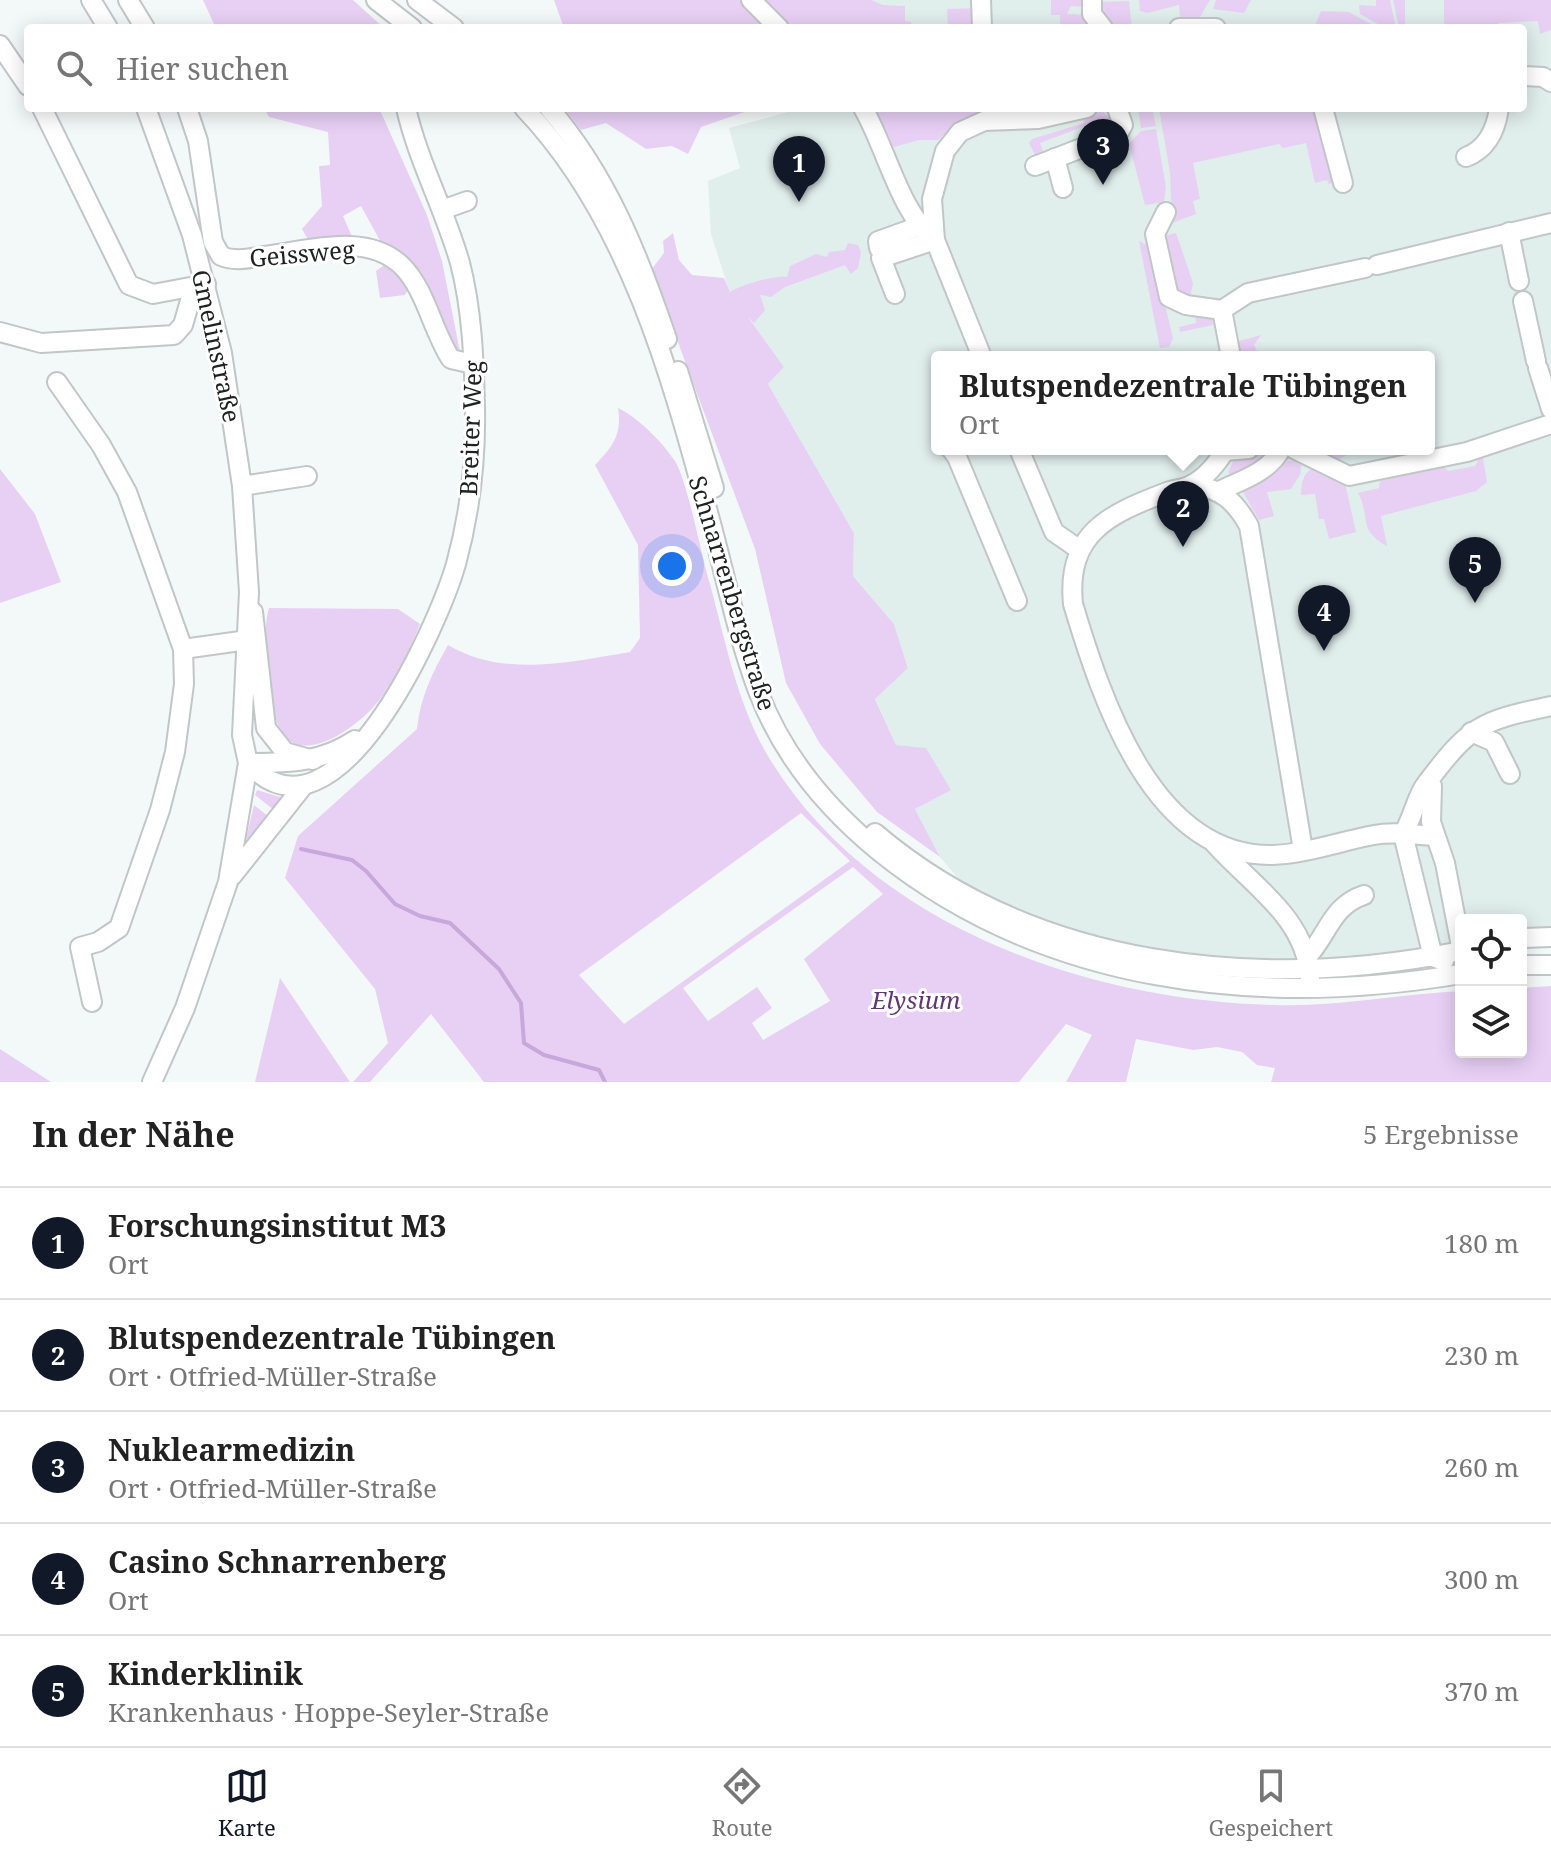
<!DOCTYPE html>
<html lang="de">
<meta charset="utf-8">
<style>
:root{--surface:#fff;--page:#f6f6f6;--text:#222;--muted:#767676;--line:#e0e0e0;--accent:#111827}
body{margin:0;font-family:"Noto Serif",serif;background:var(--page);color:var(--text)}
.controls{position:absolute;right:24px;bottom:24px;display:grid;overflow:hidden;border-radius:8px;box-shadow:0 4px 20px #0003}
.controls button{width:72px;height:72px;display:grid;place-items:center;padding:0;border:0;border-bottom:2px solid var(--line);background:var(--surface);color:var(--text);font:40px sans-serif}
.you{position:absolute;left:672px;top:566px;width:28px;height:28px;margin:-20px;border:6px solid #fff;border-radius:50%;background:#1a73e8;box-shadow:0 0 0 12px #1a73e833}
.badge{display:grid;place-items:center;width:52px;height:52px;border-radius:50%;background:var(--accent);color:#fff;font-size:26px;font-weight:700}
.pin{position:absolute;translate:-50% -66px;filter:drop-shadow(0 2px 4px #0008)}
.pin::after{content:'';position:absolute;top:42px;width:28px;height:24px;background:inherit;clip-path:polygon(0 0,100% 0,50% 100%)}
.popup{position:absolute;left:931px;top:351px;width:504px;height:104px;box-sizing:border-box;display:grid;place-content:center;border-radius:8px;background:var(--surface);filter:drop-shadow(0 2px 6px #0005);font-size:26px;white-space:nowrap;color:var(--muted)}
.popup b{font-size:30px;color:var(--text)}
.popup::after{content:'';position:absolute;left:50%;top:100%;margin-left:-16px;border:16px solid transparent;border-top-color:var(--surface)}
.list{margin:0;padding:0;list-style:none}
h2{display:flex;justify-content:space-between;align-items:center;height:104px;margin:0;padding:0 32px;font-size:34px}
h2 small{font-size:26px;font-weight:400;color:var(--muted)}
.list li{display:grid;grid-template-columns:52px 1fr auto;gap:24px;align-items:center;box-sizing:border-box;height:112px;padding:0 32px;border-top:2px solid var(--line)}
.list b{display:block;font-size:30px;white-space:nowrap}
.list p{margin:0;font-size:26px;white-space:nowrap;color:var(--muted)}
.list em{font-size:26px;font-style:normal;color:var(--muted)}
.icon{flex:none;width:44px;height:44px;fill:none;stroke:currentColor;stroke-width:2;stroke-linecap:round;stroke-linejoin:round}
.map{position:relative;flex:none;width:1551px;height:1082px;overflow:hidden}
.search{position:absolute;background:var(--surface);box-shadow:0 4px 20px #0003;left:24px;right:24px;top:24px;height:88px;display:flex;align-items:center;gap:20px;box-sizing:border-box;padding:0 28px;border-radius:8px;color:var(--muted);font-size:30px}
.sheet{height:664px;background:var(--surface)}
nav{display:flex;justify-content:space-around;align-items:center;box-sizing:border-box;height:112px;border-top:2px solid var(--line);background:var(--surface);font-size:22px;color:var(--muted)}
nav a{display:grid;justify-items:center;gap:4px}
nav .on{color:var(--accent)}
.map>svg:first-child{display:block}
.built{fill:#e0eeec;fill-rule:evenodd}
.green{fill:#e8d0f5;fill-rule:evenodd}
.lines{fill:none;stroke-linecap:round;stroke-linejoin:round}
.stream{stroke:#c8a7da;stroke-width:4}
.minor-casing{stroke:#c1c6c6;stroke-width:22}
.minor{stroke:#fff;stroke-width:18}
.labels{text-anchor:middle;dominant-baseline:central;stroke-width:6;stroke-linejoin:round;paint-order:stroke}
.street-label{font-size:24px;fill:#202222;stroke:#fff}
.park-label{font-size:24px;font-style:italic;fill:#603675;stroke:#fff}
</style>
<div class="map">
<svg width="1551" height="1082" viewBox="0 0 1551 1082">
<rect width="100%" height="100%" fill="#f3f9f8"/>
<path class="built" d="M815,0H1551V937L1521,938V920H1461V951L1336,968L1154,959L977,901L940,857L915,809L951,789L896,745L875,698L908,667L894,624L853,576L854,533L768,384L784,367L729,290L711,234L708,181L740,168L729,128L803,108H1523V28H866ZM937,357H1429V449H937Z"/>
<g class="green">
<polygon points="203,0 353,0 384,28 237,28 214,24"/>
<polygon points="554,0 871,0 883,5 905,6 905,21 911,22 912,28 564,28"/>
<polygon points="1051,0 1085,0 1084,7 1071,6 1067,14 1086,15 1096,28 1060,28 1060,15 1051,15"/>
<polygon points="1139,0 1210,0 1200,17 1180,17 1179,5 1147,13 1140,11"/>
<polygon points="1216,0 1251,0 1244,13 1213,9"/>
<polygon points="1376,0 1390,0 1396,28 1385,28 1360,14 1359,5 1376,6"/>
<polygon points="1393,0 1405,0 1405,28 1399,28"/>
<polygon points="1444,0 1551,0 1551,30 1540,34 1538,21 1499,23 1498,28 1444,28"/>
<polygon points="1129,1 1132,28 1110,28 1097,14 1098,2"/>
<polygon points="976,8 976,28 948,28 947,9"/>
<polygon points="1321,11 1349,12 1378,28 1314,28"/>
<polygon points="264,108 379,108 427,215 442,261 462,362 384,248 361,206 343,216 354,241 310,243 302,229 322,206 319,166 330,165 328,132 269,117"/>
<polygon points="564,108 756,108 701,127 688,154 672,146 646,149 606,123 581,130"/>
<polygon points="853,108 962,108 976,111 977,116 954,125 938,140 919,140 894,147"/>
<polygon points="1138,108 1152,108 1156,126 1141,128"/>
<polygon points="1159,108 1317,108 1336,182 1329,184 1327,180 1315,183 1306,143 1283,148 1279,144 1193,163 1200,199 1193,201 1196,214 1172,223 1170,173"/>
<polygon points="1102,111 1112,120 1106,131 1101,120 1040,143 1044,155 1036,157 1029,143 1032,139 1084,123 1083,116"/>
<polygon points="1156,129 1166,187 1164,202 1145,205 1129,144 1141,131"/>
<path d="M673,233L679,260L692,275L724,278L730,292C741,285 775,275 787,277L790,266L816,254L827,257L829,252L845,250L848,243L858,245L861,252L858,268L851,274L845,265L785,287L771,297L760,295L765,310L754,323L748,317L784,367L768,384L854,533L853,576L894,624L908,668L875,699L896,745L926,748L951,790L915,809L940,857L877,812L820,744L786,683L755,549L651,270L664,253L663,241Z"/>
<polygon points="1176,233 1193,283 1190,298 1178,297 1164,236"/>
<polygon points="1139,241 1147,245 1149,258 1155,263 1173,338 1169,347 1160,348"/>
<polygon points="386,264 410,286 405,295 380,298 376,271"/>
<polygon points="1195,313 1212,316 1213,325 1180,332 1179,327 1196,323"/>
<polygon points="1261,335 1254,345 1260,357 1239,357 1239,341"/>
<path d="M618,408C639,418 662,442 675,461C687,480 702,558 710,584C726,643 738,708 771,761C873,926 1088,1001 1274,1005C1337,1007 1398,994 1461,991V1052H1521V988L1551,986V1082H1271L1275,1068L1257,1065L1242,1052L1217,1047L1193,1050L1136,1039L1126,1082H1066L1092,1035L1066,1024L1019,1082H484L431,1014L370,1082H353L388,1043L375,989L285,878L298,836L417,729C420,698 432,673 448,645C504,678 569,662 630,652L640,638L638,545L595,465C613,446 622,435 618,408ZM801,813L850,861L624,1024L579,975ZM853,867L883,894L804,959L830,1001L763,1040L752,1023L772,1008L757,987L708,1021L683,988Z"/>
<polygon points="1313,449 1355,449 1337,461"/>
<polygon points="1270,451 1271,458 1233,477 1228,472 1234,460"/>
<path d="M1482,453L1487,482L1476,491L1381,516L1387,546C1357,530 1371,516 1358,493L1379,488L1380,481L1443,466L1448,471L1475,466Z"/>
<polygon points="1288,461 1302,461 1300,475 1291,489 1267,492 1274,516 1259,520 1239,485"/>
<path d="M1316,466L1345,483L1356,532L1329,539L1324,519H1319L1315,494L1301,495C1301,481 1304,472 1316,466Z"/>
<polygon points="0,469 35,514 61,582 0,603"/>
<path d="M269,608L398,609L420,624C410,649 397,677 380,699C363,723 301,771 280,729C272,715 272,697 271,681C268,659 262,630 269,608Z"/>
<polygon points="257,790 280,797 282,800 274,810 255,795"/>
<polygon points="254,805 268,816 249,840 246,839"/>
<polygon points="280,978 350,1082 255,1082"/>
<polygon points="0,1049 51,1082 0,1082"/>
</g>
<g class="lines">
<polyline class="stream" points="301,849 352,860 366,871 395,904 420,916 450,923 499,969 521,1003 524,1043 544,1055 599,1070 605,1082"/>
<g class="minor-casing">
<g id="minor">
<polyline points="91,0 108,28"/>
<polyline points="128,0 145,28"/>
<polyline points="376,0 412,28"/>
<polyline points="417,0 454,28"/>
<polyline points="751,0 779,28"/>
<polyline points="981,0 982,28"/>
<polyline points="1092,0 1092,14 1103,28"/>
<polyline points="1179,28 1216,28"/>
<polyline points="0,45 28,86"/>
<polyline points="1523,76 1543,77 1551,82"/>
<polyline points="42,108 129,285 153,294 206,284"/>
<polyline points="146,108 192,235 222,353 242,486 249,592 242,735 248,763 228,882 185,1008 152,1082"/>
<path d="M187,108L198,141L213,242L221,256C235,262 250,258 264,256C307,251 367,231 402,266C426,290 432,330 451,359L473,364"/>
<path d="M524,108C628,217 671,375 709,516C725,574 737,635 758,691C783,757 826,808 880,852C1044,984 1258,1008 1461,974"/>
<path d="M549,108C607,175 639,256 667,339"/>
<path d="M863,108C886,147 900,214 935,240"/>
<polyline points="1323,108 1343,183"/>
<path d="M1466,157C1487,149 1496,130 1499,108"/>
<polyline points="1055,158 1063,188"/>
<polyline points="1035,166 1118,134 1123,125 1117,108"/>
<polyline points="442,210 467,201"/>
<polyline points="1166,212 1155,234 1169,297 1186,305 1222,310"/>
<polyline points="1509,232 1519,281"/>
<polyline points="879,248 878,241 917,227"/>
<polyline points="1377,265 1551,223"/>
<polyline points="895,294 881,258 935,240"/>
<polyline points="1523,301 1536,361"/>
<polyline points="0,332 41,343 174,335 183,325 194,287"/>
<polyline points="982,357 935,240 932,199 945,151 960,132 984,121 1038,119 1087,108"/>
<polyline points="1231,357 1222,310 1248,293 1365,268"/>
<polyline points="1538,368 1551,409"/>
<polyline points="678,371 714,488"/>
<polyline points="57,382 101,445 127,492 183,649 184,684 175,752 160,810 119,928 98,942 80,947 92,1002"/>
<polyline points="951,449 957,457 1017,601"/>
<polyline points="1019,449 1054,532 1080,550"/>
<path d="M1226,449C1218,462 1205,478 1191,485C1184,489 1175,489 1167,492C1109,514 1066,533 1073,604C1101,697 1152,857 1272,855C1306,854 1341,841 1374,835C1394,831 1415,835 1435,836"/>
<polyline points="1294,449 1349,476 1467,452 1551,424"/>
<polyline points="1224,451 1249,449"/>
<path d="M1191,485C1221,488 1235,501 1249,526L1303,850"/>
<polyline points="242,486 307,476"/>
<path d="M1219,491C1242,480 1269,472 1281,449"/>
<polyline points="253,612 266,728 285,752 313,760"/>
<polyline points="183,649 255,639"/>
<polyline points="1471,732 1494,742 1510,774"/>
<path d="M248,763C335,859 438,626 456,564C470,513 476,460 475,408C474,360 472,309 460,263C445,210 418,161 406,108"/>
<path d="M248,763C289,763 320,763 355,740"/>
<polyline points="1432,786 1431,822 1445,863 1461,946"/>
<path d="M875,833C1036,970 1261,991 1461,951"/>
<path d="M1214,843C1252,886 1305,916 1310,978"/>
<polyline points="232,876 304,785"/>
<polyline points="1521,938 1551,937"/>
<path d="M1307,957C1328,935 1331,906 1364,895"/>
<path d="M1444,961L1433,957L1403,834C1412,820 1417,795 1426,784C1470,726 1479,721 1551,706"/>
<polyline points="1521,965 1551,965"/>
</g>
</g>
<use href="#minor" class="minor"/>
</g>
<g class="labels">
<g class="street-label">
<text transform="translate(302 253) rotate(-5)">Geissweg</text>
<text transform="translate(217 346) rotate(78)">Gmelinstraße</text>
<text transform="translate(470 428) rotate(-88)">Breiter Weg</text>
<text transform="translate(733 593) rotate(73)">Schnarrenbergstraße</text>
</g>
<g class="park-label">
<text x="916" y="999">Elysium</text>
</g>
</g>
</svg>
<div class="controls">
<button><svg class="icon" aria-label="locate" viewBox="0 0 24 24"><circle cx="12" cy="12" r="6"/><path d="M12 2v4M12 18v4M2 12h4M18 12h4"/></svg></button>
<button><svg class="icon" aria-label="layers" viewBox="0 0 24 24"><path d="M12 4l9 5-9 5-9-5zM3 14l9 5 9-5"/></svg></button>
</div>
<div class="you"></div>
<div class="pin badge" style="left:799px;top:202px">1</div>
<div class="pin badge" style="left:1183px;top:547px">2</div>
<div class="popup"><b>Blutspendezentrale Tübingen</b>Ort</div>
<div class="pin badge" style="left:1103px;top:185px">3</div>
<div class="pin badge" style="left:1324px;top:651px">4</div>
<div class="pin badge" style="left:1475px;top:603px">5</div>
<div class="search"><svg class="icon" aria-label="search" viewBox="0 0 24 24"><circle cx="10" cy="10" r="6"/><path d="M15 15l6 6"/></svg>Hier suchen</div>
</div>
<section class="sheet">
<h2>In der Nähe<small>5 Ergebnisse</small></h2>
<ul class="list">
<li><span class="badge">1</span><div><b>Forschungsinstitut M3</b><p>Ort</p></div><em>180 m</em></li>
<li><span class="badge">2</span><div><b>Blutspendezentrale Tübingen</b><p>Ort · Otfried-Müller-Straße</p></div><em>230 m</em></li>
<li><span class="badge">3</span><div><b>Nuklearmedizin</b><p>Ort · Otfried-Müller-Straße</p></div><em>260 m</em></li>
<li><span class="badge">4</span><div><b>Casino Schnarrenberg</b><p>Ort</p></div><em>300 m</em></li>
<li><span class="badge">5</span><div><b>Kinderklinik</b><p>Krankenhaus · Hoppe-Seyler-Straße</p></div><em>370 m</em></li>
</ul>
</section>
<nav>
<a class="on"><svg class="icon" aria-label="map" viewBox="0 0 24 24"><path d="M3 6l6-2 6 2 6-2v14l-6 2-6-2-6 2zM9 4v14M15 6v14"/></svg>Karte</a>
<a><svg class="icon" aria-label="directions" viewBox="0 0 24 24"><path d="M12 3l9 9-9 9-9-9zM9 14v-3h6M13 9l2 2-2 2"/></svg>Route</a>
<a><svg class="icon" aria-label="saved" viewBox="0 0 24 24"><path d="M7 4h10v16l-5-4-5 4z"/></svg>Gespeichert</a>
</nav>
